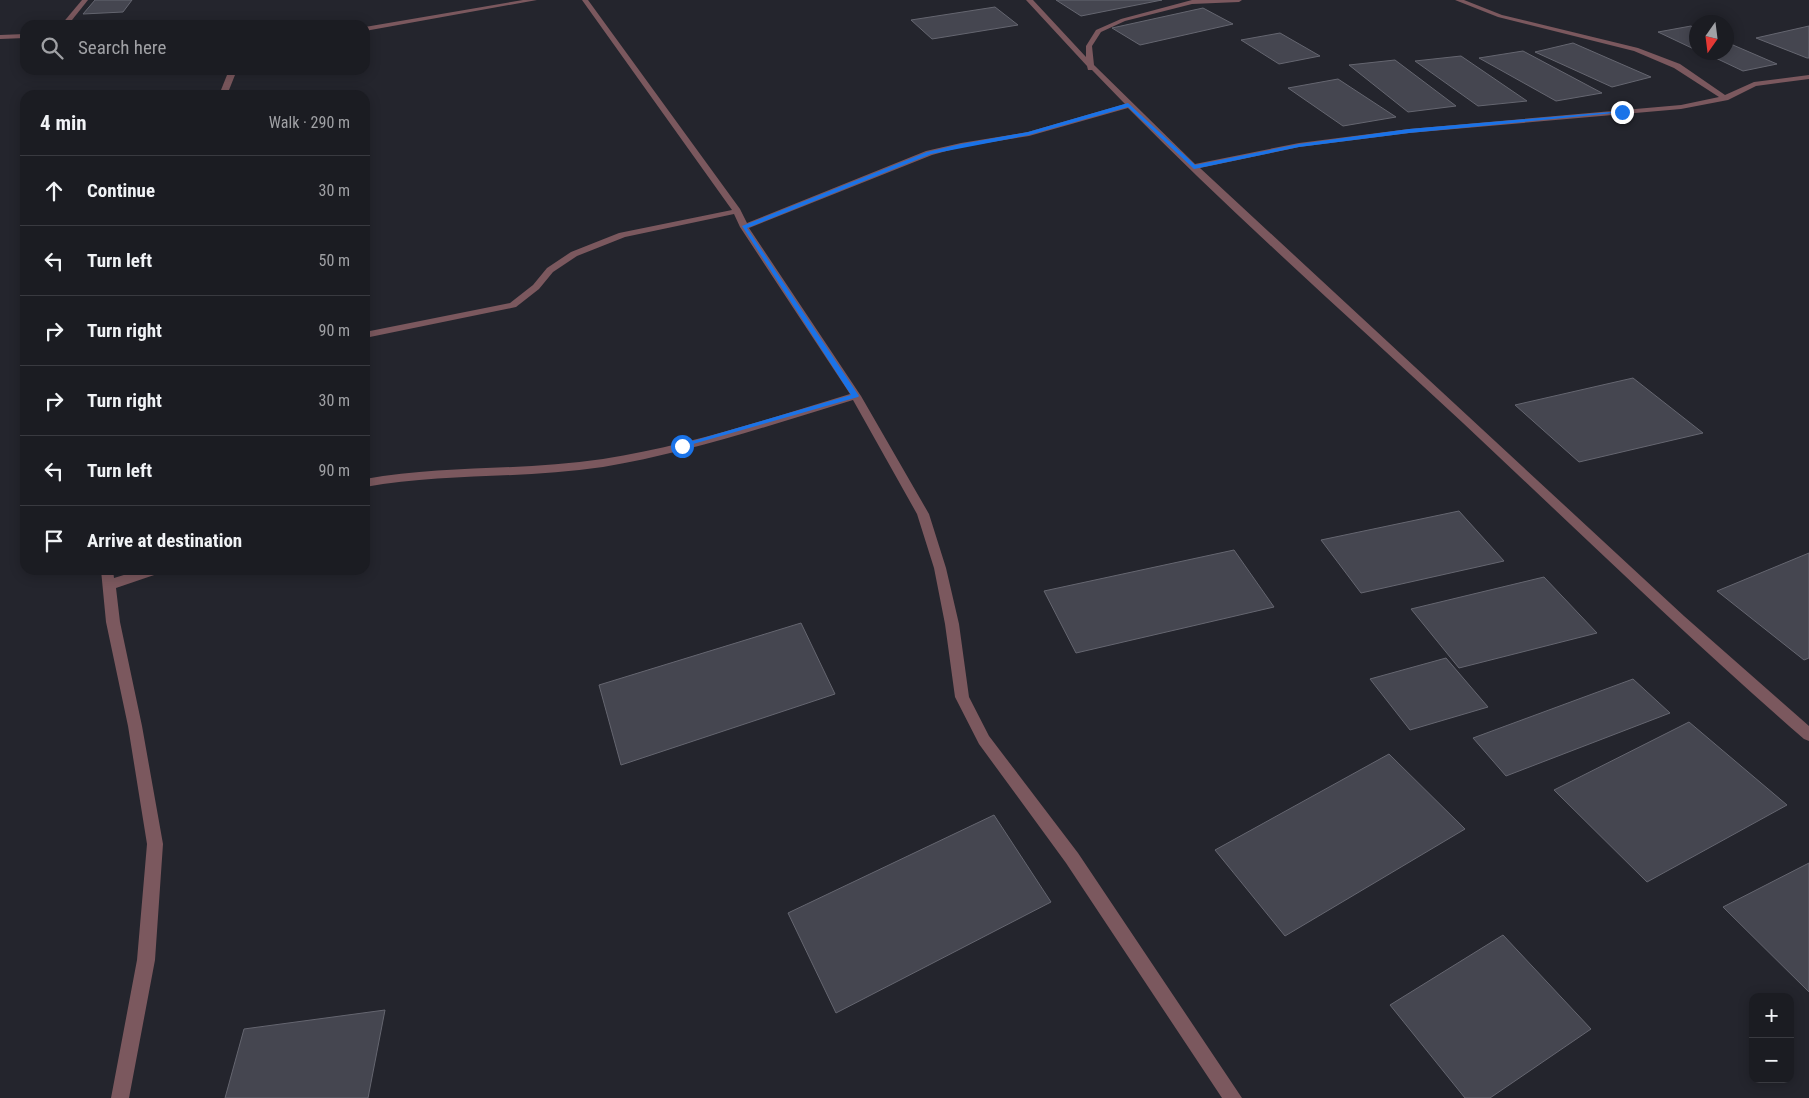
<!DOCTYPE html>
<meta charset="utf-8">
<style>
:root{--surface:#1b1c22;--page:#28292f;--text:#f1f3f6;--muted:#a0a1a5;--line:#393a40}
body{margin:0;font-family:"Roboto Condensed",sans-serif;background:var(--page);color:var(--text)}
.controls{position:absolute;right:15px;bottom:15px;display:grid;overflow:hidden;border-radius:10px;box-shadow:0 2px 12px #0003}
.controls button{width:45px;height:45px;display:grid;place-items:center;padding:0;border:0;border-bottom:1px solid var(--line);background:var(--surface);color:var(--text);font:25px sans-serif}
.compass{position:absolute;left:1689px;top:15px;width:45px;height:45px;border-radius:50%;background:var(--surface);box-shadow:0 2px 12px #0003;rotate:194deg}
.stop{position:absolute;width:15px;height:15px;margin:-11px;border:4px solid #1a73e8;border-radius:50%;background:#fff}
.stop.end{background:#1a73e8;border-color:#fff;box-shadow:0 1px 5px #0008}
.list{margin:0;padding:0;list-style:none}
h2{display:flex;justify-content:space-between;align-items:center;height:65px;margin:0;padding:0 20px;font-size:21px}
h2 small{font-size:16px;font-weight:400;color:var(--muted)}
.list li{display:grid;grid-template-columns:32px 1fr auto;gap:15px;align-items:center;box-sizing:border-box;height:70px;padding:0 20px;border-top:1px solid var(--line)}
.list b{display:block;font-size:19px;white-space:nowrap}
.list em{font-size:16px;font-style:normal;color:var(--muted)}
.icon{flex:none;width:28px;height:28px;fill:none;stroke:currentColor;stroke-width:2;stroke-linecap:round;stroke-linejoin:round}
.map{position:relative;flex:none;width:1809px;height:1098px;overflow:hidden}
.search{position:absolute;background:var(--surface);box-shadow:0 2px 12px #0003;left:20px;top:20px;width:350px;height:55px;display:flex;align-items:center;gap:12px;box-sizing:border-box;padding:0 18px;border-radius:15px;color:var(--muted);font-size:19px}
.panel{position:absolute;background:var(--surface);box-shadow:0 2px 12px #0003;left:20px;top:90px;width:350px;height:485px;border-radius:15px}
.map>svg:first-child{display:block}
.building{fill:#454650;stroke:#656670}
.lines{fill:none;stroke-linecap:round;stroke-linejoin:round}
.street{fill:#7b585e;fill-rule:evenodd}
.route{fill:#1a73e8}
</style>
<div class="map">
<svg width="1809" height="1098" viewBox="0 0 1809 1098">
<rect width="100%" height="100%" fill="#24252d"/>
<g class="building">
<polygon points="95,0 132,0 123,12 83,14"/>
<polygon points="1056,0 1162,0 1081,16"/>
<polygon points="995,7 1018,25 932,39 911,20"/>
<polygon points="1203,8 1233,24 1140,45 1112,28"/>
<polygon points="1691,26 1696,29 1696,50 1658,32"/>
<polygon points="1809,26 1809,58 1807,58 1756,38"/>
<polygon points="1280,33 1320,56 1279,64 1241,40"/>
<polygon points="1726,42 1777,64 1743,71 1703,52 1726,52"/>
<polygon points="1573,43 1651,77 1612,87 1535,52"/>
<polygon points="1523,51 1602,93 1556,101 1479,58"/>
<polygon points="1461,56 1527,101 1478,106 1415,61"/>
<polygon points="1395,60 1456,106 1408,112 1349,65"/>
<polygon points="1338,79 1396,117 1343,126 1288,88"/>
<polygon points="1633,378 1703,433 1579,462 1515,405"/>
<polygon points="1459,511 1504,561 1361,593 1321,540"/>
<polygon points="1234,550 1274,607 1076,653 1044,591"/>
<polygon points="1809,553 1809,658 1804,660 1717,591"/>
<polygon points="1544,577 1597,633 1459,668 1411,609"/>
<polygon points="801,623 835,694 621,765 599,685"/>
<polygon points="1446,658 1488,707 1410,730 1370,679"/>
<polygon points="1633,679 1670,713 1506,776 1473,738"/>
<polygon points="1689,722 1787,805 1647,882 1554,790"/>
<polygon points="1389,754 1465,829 1285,936 1215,850"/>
<polygon points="994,815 1051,902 836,1013 788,913"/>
<polygon points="1809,863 1809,992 1723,907"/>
<polygon points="1503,935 1591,1029 1490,1098 1465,1098 1390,1005"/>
<polygon points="385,1010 368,1098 225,1098 244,1029"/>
</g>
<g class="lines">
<g class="street">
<polygon points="82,0 88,0 68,25 61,25"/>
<polygon points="523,0 537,0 365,31 365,27"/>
<path d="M582,0H588L740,209L747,223L926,151L961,143L1028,132L1125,104L1092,70H1088L1087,66L1026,0H1033L1086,57V46L1096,30L1121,19L1192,0H1242L1239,2L1192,4L1125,21L1101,32L1092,46L1094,65L1195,164L1299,143L1409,129L1681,105L1719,97L1674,68L1634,51L1498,17L1455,0H1464L1502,15L1638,48L1680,64L1725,95L1754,82L1809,75V79L1756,86L1728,100L1681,109L1409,133L1299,147L1200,168L1684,616L1809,726V741L1804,739C1687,637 1576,529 1463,423C1351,319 1236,217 1128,108L1029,136L961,147L932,155L749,228L861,396L929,514L946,568L959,624L969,697L989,736L1078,853L1242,1098H1222L1066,863L979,744L955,697L945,624L934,568L917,514L853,400C771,425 688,453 603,467C524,479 444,473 365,487V479C444,465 524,471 603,459C687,446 768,419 850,394L740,227L734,214L625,237L577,256L553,272L539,289L516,307L365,338V332L510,303L533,285L547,268L571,252L619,233L732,210Z"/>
<polygon points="25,34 25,38 0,39 0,35"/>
<polygon points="229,70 237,70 227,95 219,95"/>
<polygon points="101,570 113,570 114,578 140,570 161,570 160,573 116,588 120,622 142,726 163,844 155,960 129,1098 111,1098 137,960 147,844 128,726 106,622"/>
</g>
</g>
<polygon class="route" points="1128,103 1195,165 1299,144 1409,129 1622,111 1625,112 1409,133 1299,147 1194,169 1128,107 1029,135 931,154 747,228 859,396 858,397 679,448 679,445 851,395 742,226 927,152 961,144 1028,132"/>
</svg>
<div class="controls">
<button>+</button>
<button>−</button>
</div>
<svg class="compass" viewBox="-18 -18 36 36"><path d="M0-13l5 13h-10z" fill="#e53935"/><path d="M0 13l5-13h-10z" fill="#a0a1a5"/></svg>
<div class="stop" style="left:682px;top:446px"></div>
<div class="stop end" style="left:1622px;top:112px"></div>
<div class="search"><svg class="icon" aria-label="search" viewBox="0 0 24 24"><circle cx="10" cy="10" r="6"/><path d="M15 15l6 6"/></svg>Search here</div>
<section class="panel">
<h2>4 min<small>Walk · 290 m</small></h2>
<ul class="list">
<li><svg class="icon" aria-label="ahead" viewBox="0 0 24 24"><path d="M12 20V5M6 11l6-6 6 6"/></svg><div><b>Continue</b></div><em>30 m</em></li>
<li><svg class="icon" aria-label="left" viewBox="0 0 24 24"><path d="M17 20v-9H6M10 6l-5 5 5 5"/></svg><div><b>Turn left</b></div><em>50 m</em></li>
<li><svg class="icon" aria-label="right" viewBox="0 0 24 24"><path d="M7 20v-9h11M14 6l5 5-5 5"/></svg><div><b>Turn right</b></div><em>90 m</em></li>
<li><svg class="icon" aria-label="right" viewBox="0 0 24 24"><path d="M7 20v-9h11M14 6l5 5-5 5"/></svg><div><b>Turn right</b></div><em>30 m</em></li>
<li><svg class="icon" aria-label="left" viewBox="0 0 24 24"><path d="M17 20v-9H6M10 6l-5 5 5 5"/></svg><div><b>Turn left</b></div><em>90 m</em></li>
<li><svg class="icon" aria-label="arrive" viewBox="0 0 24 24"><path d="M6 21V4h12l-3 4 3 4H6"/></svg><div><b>Arrive at destination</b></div></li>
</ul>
</section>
</div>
